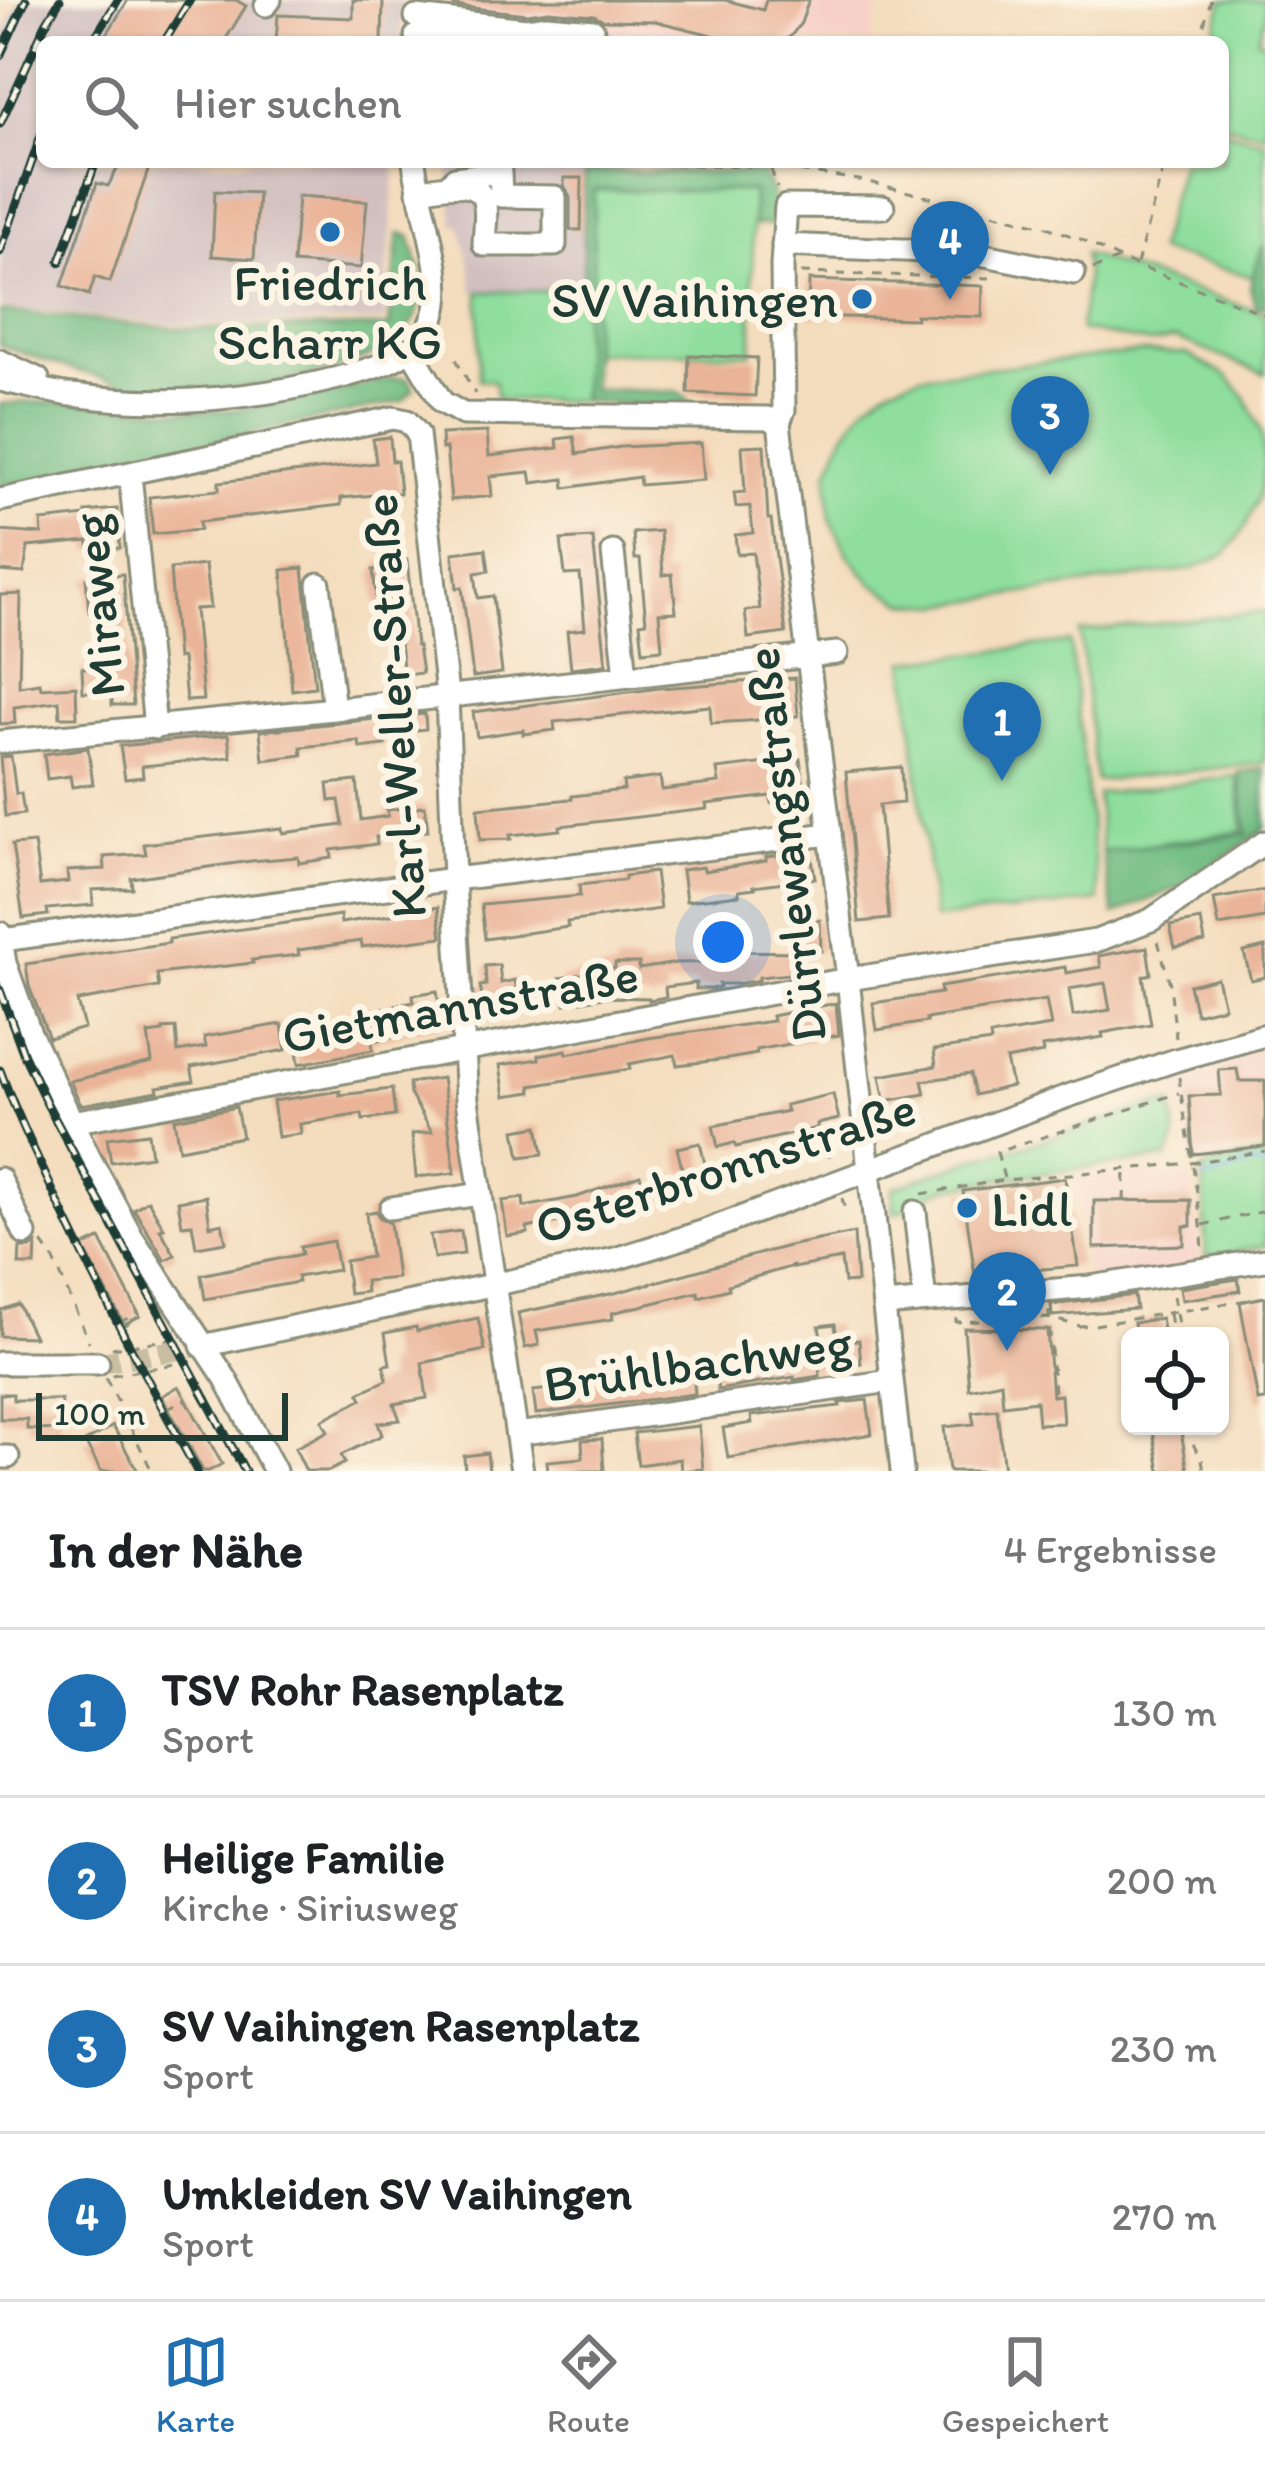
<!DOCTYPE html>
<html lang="de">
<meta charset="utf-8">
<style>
:root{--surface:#fff;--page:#f2f2f2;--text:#202124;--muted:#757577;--line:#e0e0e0;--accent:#1f6fb2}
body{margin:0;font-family:Itim,sans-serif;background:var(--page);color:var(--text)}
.controls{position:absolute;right:36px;bottom:36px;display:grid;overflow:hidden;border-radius:18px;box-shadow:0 3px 9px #0004}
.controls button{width:108px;height:108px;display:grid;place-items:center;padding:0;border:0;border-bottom:3px solid var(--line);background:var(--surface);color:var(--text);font:60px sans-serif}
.scale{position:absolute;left:36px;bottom:30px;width:252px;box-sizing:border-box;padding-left:12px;border:6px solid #1f3d34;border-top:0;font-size:33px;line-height:42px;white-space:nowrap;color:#1f3d34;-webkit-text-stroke:9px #fcf5e5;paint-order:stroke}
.you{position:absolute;left:723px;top:942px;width:42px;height:42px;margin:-30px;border:9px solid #fff;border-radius:50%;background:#1a73e8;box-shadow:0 0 0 18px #1a73e833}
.badge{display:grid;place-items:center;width:78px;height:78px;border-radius:50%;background:var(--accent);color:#fff;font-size:39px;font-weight:700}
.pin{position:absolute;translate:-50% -99px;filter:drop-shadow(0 3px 6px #0008)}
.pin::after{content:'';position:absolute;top:63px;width:42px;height:36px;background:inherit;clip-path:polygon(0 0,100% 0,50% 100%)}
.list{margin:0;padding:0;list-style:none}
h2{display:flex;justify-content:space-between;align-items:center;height:156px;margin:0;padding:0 48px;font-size:51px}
h2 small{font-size:39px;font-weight:400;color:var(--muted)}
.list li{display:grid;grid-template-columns:78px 1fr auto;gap:36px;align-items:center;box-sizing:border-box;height:168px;padding:0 48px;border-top:3px solid var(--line)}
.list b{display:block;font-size:45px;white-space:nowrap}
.list p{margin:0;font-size:39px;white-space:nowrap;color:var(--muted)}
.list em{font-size:39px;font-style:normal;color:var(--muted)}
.icon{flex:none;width:66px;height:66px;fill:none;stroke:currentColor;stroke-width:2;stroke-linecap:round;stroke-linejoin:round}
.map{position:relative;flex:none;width:1265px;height:1471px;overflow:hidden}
.search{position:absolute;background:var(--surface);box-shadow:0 3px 9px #0004;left:36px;right:36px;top:36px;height:132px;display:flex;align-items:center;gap:30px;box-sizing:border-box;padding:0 42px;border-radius:18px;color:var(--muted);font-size:45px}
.sheet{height:828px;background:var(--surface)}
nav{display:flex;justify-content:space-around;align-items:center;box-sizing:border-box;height:168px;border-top:3px solid var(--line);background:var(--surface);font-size:33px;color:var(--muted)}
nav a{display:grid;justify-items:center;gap:6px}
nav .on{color:var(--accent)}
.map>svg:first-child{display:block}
.built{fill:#f7d1c8}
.industrial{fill:#d2bfc0}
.green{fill:#8fde9d;stroke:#578e68;stroke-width:3}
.forest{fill:#73bd84;stroke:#497d5c;stroke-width:3}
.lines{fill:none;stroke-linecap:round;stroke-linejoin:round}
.stream{stroke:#71b1e5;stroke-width:4.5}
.building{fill:#eab498;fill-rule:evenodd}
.minor-tunnel{stroke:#c9bda2;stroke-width:21;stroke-dasharray:21 10;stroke-linecap:butt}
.minor-casing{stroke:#8a8d79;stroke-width:27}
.path{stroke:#8a8d79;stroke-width:3;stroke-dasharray:9 9;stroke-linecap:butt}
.minor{stroke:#fff;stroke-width:21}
.rail-casing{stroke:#1f3d34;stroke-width:9}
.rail{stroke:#fcf5e5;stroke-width:4.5;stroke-dasharray:14;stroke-linecap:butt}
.poi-dot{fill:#1f6fb2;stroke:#fcf5e5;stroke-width:4.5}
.labels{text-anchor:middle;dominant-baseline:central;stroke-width:12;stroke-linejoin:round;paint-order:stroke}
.poi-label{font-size:51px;fill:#1f3d34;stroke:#fcf5e5}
.street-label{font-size:51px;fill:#1f3d34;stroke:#fcf5e5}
</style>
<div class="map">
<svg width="1265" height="1471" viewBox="0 0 1265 1471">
<rect width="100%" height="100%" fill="#fcf5e5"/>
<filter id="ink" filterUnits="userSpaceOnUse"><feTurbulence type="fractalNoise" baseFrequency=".00833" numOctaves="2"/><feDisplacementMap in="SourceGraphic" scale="24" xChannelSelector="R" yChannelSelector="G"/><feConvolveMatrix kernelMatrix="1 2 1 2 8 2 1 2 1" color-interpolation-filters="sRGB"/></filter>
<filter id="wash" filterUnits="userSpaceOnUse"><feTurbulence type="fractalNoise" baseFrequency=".004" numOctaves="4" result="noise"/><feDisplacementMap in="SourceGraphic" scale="48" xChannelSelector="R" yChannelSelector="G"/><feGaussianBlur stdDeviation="2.7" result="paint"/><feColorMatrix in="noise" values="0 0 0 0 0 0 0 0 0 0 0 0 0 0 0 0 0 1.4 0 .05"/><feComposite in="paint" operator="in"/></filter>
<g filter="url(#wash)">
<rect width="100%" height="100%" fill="#f4ddbe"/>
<g class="built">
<polygon points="448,0 880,0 871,42 449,42"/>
<polygon points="1265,1035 1265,1147 1190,1159 1176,1060"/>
<polygon points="1136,1173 1191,1180 1200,1263 1090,1287 1075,1177"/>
</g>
<g class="industrial">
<polygon points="19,0 402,0 401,42 42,42 42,162 396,162 384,321 181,325 0,308 0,41"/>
<polygon points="448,162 519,162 585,171 584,291 473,292 470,264 460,225 454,226"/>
</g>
<g class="green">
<polygon points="1223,0 1265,0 1265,16 1258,40 1265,42 1265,134 1223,124 1223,42 1212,42"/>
<polygon points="1223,130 1265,141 1265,247 1262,248 1254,277 1157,251 1181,162 1223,162"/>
<polygon points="594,190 753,191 752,353 592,352"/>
<polygon points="1084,254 1265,314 1265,374 1175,338 1151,343 1080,330 1086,278"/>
<polygon points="584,291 582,401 497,400 494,381 479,380 479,292"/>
<polygon points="1145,352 1187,354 1228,377 1245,397 1261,431 1265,466 1259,496 1247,524 1226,554 1192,569 941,605 905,603 872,583 848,555 830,518 828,472 844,435 866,404 890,386 921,375"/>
<polygon points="1265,612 1265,763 1096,781 1080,632"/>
<polygon points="1070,642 1099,901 934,919 905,661"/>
<polygon points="1237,776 1243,831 1102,852 1097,794"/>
<path d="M1171,1104C1175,1127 1180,1137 1167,1158C1092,1168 1017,1174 943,1189C924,1193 914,1210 894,1213L893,1188L977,1158L1038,1142L1151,1106Z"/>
<polygon points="1265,1154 1265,1246 1206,1257 1203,1170 1214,1164"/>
</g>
<g class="forest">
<polygon points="585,171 763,172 775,201 776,225 753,225 753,191 594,190 592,389 678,392 688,399 688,408 582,401"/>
<path d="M399,233L410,236C419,264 429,298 411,325C374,378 220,395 159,391C144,390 129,385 114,381C75,371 38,359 0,345V311L183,329L389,327Z"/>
<polygon points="1262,247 1265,247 1265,308 1256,307 1250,287"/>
<path d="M394,378H408L414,389L403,401L0,488V404C67,397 135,410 203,411C264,412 334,390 394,378Z"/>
<polygon points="1265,769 1265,829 1188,883 1114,915 1102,852 1247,834 1239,772"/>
</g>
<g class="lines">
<path class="stream" d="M1205,1178C1228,1179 1238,1160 1265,1166"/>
</g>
<g id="blocks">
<g class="building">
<polygon points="128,0 236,0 246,6 224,42 102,42"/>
<polygon points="353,0 383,0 382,42 276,42 278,15 353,18"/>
<polygon points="454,0 725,0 763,10 766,0 809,0 801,23 791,36 782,42 741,42 655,21 603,20 594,15 548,11 527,14 454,6"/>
<polygon points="121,162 151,162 110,282 95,277 89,295 62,286 97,183 108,186"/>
<polygon points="564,178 582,178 581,230 570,230 570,197 564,185"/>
<polygon points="215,191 258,193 254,259 212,256"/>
<polygon points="298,196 367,201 361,268 293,263"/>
<polygon points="809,280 983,286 982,317 916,315 916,319 808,316"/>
<polygon points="689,355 757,358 755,396 688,393"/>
<polygon points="487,432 489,456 558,448 557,439 574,437 577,454 621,447 701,443 704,480 640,485 639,477 565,488 564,479 532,483 530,472 490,476 492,496 451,500 446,448 442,449 441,434"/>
<polygon points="390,437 392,461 397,461 400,493 341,498 341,505 199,522 200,530 153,534 149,497 219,490 219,482 376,463 373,439"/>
<polygon points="764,445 768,519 771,519 786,633 748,638 745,611 760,609 753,553 737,554 735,535 753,533 750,506 736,507 734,493 745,492 742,446"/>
<polygon points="117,509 120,548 90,551 89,541 28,547 24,573 0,571 1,531 42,534 41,521 86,516 86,512"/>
<polygon points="660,531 663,575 672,574 676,612 659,613 662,649 643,651 640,623 646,622 640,559 635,559 633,533"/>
<polygon points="593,538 606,664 571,668 567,631 585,629 580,574 565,575 561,540"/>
<polygon points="486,549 489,571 475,573 478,598 493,596 502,673 473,677 462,587 457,588 453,553"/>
<polygon points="407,560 416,646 418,646 422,673 404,675 399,636 381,638 373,570 378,569 378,563"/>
<polygon points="205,565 210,608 195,609 203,700 186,701 182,658 177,659 170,569"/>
<polygon points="303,568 315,687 292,690 282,570"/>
<polygon points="123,574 133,705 112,705 112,691 83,692 82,668 107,667 103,611 89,612 86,578"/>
<polygon points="21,594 19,686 40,683 41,688 76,686 77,717 60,717 59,701 14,707 15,723 0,724 0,595"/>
<polygon points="795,678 798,716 747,721 711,723 710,706 554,722 555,730 523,734 523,730 477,737 473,712 660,688"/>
<polygon points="425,714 426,729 384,734 385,745 360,748 359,741 301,747 302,755 263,760 260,731"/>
<polygon points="228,735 231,757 142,766 143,777 125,779 120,746"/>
<polygon points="88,748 93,784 72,787 70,776 47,779 44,754"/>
<polygon points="11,756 16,794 21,793 24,814 5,816 0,757"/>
<polygon points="800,759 806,799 772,804 771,796 706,804 707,809 560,826 560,830 510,835 511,839 480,840 478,808 572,799 572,796 624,790 623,782 660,777 662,790 719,783 717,769"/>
<polygon points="901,767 903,803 879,805 889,919 859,922 846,772"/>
<polygon points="357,781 361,820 388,816 387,810 425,806 428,831 376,837 377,844 331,850 332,858 299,863 298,857 251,861 131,878 132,888 92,890 93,905 47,909 48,915 23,918 12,845 34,843 40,885 68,882 67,871 105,869 104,857 146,854 144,844 282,828 283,833 343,825 339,800 330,801 328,784"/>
<polygon points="811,852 815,878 754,886 755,888 739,890 739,895 686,901 682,870 703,867 704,871 766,861 766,857"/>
<polygon points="655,872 660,909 567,922 568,927 485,939 481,905 580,896 579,885 625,880 625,876"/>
<polygon points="1265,890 1265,918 1219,926 1214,899"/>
<polygon points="438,907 442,937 362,947 361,941 298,950 299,955 252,960 253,963 157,974 159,987 77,1001 84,1028 49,1038 29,986 26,964 169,943 169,939 308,920 340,915 341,923"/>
<polygon points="820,920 821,951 796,952 794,922"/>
<polygon points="1201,920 1205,942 1175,948 1170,926"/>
<path d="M1147,947L1151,974L1143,976L1151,1024L1102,1033L1103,1037L1042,1047L1043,1053L1006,1060L1012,1086L975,1095L970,1074L922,1081L925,1094L885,1101L880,1076L936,1066L934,1050L991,1042L990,1036L1051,1026L1046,1000L926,1019L927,1022L877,1030L873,1003L941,993L940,987L984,980L1065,967L1066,973L1101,967L1099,956ZM1105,983L1110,1010L1073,1016L1069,989Z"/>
<polygon points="1265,947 1265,977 1251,980 1244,952"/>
<polygon points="732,951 799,952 799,973 759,977 759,980 738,984 719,984 720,987 711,989 696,989 696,983 665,987 666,997 649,1000 649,998 603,997 565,1004 560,978 615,968 615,963 639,963 639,969 676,963 732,962"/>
<polygon points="499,965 501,983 515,980 521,1013 486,1019 480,986 486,985 485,966"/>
<polygon points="1217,978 1224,1007 1196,1014 1189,985"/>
<polygon points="437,991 442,1025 402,1032 403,1035 372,1041 373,1050 299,1064 295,1038 345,1030 344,1025 364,1021 363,1012 414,1002 413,995"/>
<polygon points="836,1003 839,1035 756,1050 757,1054 728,1059 677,1065 675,1055 629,1064 630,1069 531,1086 532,1092 505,1096 500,1065 539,1059 539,1055 566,1050 567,1054 648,1038 773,1021 772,1016"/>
<polygon points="282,1024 286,1050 191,1067 194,1081 157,1087 158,1091 81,1105 70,1081 152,1062 148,1034 163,1032 163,1029 176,1028 178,1052 206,1047 204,1037"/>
<polygon points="1237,1069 1239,1081 1265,1081 1265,1146 1193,1154 1189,1096 1221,1095 1219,1070"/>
<polygon points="442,1078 455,1173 416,1177 412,1134 432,1132 410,1094 409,1083"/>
<polygon points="392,1089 395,1116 363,1120 362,1114 300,1124 301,1134 278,1137 273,1101 340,1091 340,1095"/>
<polygon points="833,1094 839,1119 817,1124 817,1128 766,1140 736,1147 734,1143 718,1147 713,1126 787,1111 785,1105"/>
<polygon points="236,1107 242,1137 179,1149 174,1119"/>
<polygon points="538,1126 543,1154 520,1157 515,1130"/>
<polygon points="148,1133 151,1156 111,1162 107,1138"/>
<polygon points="700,1143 706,1168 683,1173 677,1148"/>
<polygon points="640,1175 649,1201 628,1208 627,1204 594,1215 527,1228 528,1233 507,1236 502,1201 523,1198 524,1207 577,1197"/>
<polygon points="1065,1178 1078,1266 975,1275 963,1191"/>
<polygon points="206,1196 210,1226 222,1223 226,1242 196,1247 192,1224 182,1225 178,1201"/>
<polygon points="148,1200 164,1228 160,1229 175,1255 165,1260 134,1209"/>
<polygon points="1191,1200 1191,1226 1184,1226 1184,1245 1094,1248 1094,1201"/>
<polygon points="376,1211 380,1218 390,1223 397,1278 365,1281 366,1292 349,1294 345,1261 371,1257 366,1213"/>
<polygon points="461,1231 464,1254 434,1258 430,1235"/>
<polygon points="854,1233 857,1282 844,1283 841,1259 793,1268 793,1266 728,1285 729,1289 699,1297 698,1292 612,1313 613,1319 536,1331 539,1345 525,1348 518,1313 615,1293 788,1246"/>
<polygon points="100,1239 140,1316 124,1324 83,1247"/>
<polygon points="333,1241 338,1270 297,1277 298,1282 205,1299 201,1275 302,1254 300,1247"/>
<polygon points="36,1244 35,1265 19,1265 20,1248 30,1248"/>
<polygon points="1238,1279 1240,1291 1182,1300 1180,1288"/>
<polygon points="1134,1295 1136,1309 1052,1316 1051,1305"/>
<polygon points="1265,1297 1265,1400 1258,1401 1240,1302"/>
<polygon points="18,1304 34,1337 0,1336 1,1310"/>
<polygon points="478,1318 485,1350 422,1363 427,1398 394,1404 400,1420 378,1423 382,1435 341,1455 345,1463 329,1471 306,1471 295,1448 328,1431 322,1420 362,1399 359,1393 387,1380 384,1365 390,1364 385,1333 416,1327 417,1331"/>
<polygon points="1161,1318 1164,1336 1136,1336 1134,1323"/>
<polygon points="835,1324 837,1341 859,1340 861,1363 819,1366 820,1376 794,1380 794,1377 718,1390 714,1369 749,1364 749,1359 823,1349 819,1326"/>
<polygon points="964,1328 1047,1330 1052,1396 1061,1395 1063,1423 1038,1424 1036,1401 1003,1405 1001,1382 969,1389"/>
<polygon points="693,1372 695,1394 536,1414 533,1391"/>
<polygon points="179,1386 222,1464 209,1471 203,1471 162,1396"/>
<polygon points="0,1394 13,1394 13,1400 61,1400 60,1430 27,1429 27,1419 0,1419"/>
<polygon points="867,1400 872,1434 728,1458 723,1428 752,1423 751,1416 840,1406 839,1403"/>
<polygon points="997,1409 1004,1471 949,1471 944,1427 974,1424 972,1412"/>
<polygon points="113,1426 132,1461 138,1471 101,1471 85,1442"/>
<polygon points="699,1426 703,1469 681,1471 680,1459 638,1465 634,1433"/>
<polygon points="1152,1426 1180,1426 1188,1471 1160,1471"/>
<polygon points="602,1439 604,1471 548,1471 547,1461 583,1458 582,1440"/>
<polygon points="487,1453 489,1471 465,1471 464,1456"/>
</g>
</g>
</g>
<g filter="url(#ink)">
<use href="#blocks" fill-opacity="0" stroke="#8a8d79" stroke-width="3"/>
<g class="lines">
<polyline class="minor-tunnel" points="98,1363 202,1346"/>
<g class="minor-casing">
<g id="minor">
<polyline points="266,5 270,0"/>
<polyline points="416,17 527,29 547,26 593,30"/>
<polyline points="416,36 499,42"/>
<path d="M418,191C435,187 471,179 482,196C489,208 484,231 484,245H555V197L501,196L500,172L455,178L448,185"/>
<polyline points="883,207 786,206 782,265 784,410 779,423 848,979 902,1471"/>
<polyline points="783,245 975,253 1074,273"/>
<polyline points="411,350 442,402 463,414 768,418 779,423"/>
<polyline points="0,361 38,379"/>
<path d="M0,380C24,385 48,392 72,395C162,407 251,400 338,378C376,368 419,358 434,316C448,278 419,204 414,162"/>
<polyline points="130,474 155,728"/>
<polyline points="0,500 393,418 407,421 418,434 447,695 454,879 467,1100 522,1471"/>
<polyline points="613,552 626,676"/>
<polyline points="319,584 334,709"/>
<polyline points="0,742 334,709 837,653"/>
<polyline points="0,933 5,963 30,1033 90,1159 132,1237 226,1379 275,1471"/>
<polyline points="2,940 454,879 830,834"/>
<polyline points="72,1122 848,979 1096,941 1151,920 1265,842"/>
<polyline points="0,1179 25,1234"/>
<polyline points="391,1208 480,1194"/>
<polyline points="915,1212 925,1301"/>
<polyline points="884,1305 1090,1287 1265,1260"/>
<polyline points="202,1346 615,1259 702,1232 1068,1096 1176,1060 1265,1035"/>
<polyline points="0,1363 98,1363"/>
<polyline points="517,1434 891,1381"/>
<polyline points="0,1457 8,1457"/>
</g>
</g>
<g class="path">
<polyline points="1199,42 1211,0"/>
<polyline points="584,162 771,167 865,181 1044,226 1083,240 1119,259 1265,314"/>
<polyline points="771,169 777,188"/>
<polyline points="951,232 951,206"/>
<polyline points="1137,264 1165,162"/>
<polyline points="1093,269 1117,260"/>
<polyline points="801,273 993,278 993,276"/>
<polyline points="456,359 475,394"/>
<polyline points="1158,941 1170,984 1176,1038"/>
<path d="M1179,1077C1186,1135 1200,1193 1203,1251"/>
<polyline points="827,1149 831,1161"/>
<polyline points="1004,1178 997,1152 1179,1093"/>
<polyline points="922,1194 1005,1180 1191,1163 1265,1151"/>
<polyline points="842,1198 846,1214"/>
<polyline points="1124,1201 1125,1171"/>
<polyline points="1203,1225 1265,1211"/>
<polyline points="42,1243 53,1258 89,1342"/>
<polyline points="1173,1296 1180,1336"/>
<polyline points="1049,1311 1049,1318 1080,1326 1095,1325 1265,1297"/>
<polyline points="1169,1314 1173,1336"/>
<polyline points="956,1318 956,1322 1049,1318 1054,1392"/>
<polyline points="120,1322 140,1312"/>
<polyline points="122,1327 130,1322 133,1328"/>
<polyline points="112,1348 174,1339"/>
<polyline points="112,1375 192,1361"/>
<polyline points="106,1378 152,1471"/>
<polyline points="167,1408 187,1399"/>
<polyline points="1190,1426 1194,1446 1202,1459 1204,1471"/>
</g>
<use href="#minor" class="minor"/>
<g class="rail-casing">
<g id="rail">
<polyline points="92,42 118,0"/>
<polyline points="164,42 190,0"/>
<polyline points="0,56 26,0"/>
<polyline points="0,124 46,23 60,0"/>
<polyline points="0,252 42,133"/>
<polyline points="60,262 96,162"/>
<polyline points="0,990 24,1055 47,1104 245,1471"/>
<path d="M0,1070C16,1114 37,1156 56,1198C100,1291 147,1381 197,1471"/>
</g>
</g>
<use href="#rail" class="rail"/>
</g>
</g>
<g class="poi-dot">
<circle cx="330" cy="232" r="12"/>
<circle cx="862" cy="299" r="12"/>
<circle cx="967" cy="1208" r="12"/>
</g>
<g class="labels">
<g class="poi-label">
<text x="330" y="282">Friedrich<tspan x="330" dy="59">Scharr KG</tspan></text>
<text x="838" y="299" text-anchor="end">SV Vaihingen</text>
<text x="991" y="1208" text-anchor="start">Lidl</text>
</g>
<g class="street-label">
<text transform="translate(98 605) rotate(-96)">Miraweg</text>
<text transform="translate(394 706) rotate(-94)">Karl-Weller-Straße</text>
<text transform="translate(785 845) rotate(-97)">Dürrlewangstraße</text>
<text transform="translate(460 1005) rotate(-10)">Gietmannstraße</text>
<text transform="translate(725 1167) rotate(-18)">Osterbronnstraße</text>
<text transform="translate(698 1363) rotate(-8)">Brühlbachweg</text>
</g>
</g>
</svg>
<div class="controls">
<button><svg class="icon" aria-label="locate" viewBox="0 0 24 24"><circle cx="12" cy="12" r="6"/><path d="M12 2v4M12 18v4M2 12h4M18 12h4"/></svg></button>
</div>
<div class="scale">100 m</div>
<div class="you"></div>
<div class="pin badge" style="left:1002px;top:781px">1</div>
<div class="pin badge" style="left:1007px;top:1351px">2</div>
<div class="pin badge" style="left:1050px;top:475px">3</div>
<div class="pin badge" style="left:950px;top:300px">4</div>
<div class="search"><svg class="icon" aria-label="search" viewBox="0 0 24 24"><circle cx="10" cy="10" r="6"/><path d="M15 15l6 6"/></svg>Hier suchen</div>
</div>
<section class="sheet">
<h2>In der Nähe<small>4 Ergebnisse</small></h2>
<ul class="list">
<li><span class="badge">1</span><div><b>TSV Rohr Rasenplatz</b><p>Sport</p></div><em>130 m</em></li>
<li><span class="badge">2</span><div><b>Heilige Familie</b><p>Kirche · Siriusweg</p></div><em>200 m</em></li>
<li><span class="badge">3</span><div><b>SV Vaihingen Rasenplatz</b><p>Sport</p></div><em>230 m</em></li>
<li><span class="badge">4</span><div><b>Umkleiden SV Vaihingen</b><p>Sport</p></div><em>270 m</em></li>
</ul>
</section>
<nav>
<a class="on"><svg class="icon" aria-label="map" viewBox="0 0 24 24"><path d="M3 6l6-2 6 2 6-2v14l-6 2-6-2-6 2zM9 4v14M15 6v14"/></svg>Karte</a>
<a><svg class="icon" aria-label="directions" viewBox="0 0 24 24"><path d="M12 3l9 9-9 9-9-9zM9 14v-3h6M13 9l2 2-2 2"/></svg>Route</a>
<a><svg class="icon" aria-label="saved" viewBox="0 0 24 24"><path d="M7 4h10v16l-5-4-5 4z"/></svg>Gespeichert</a>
</nav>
